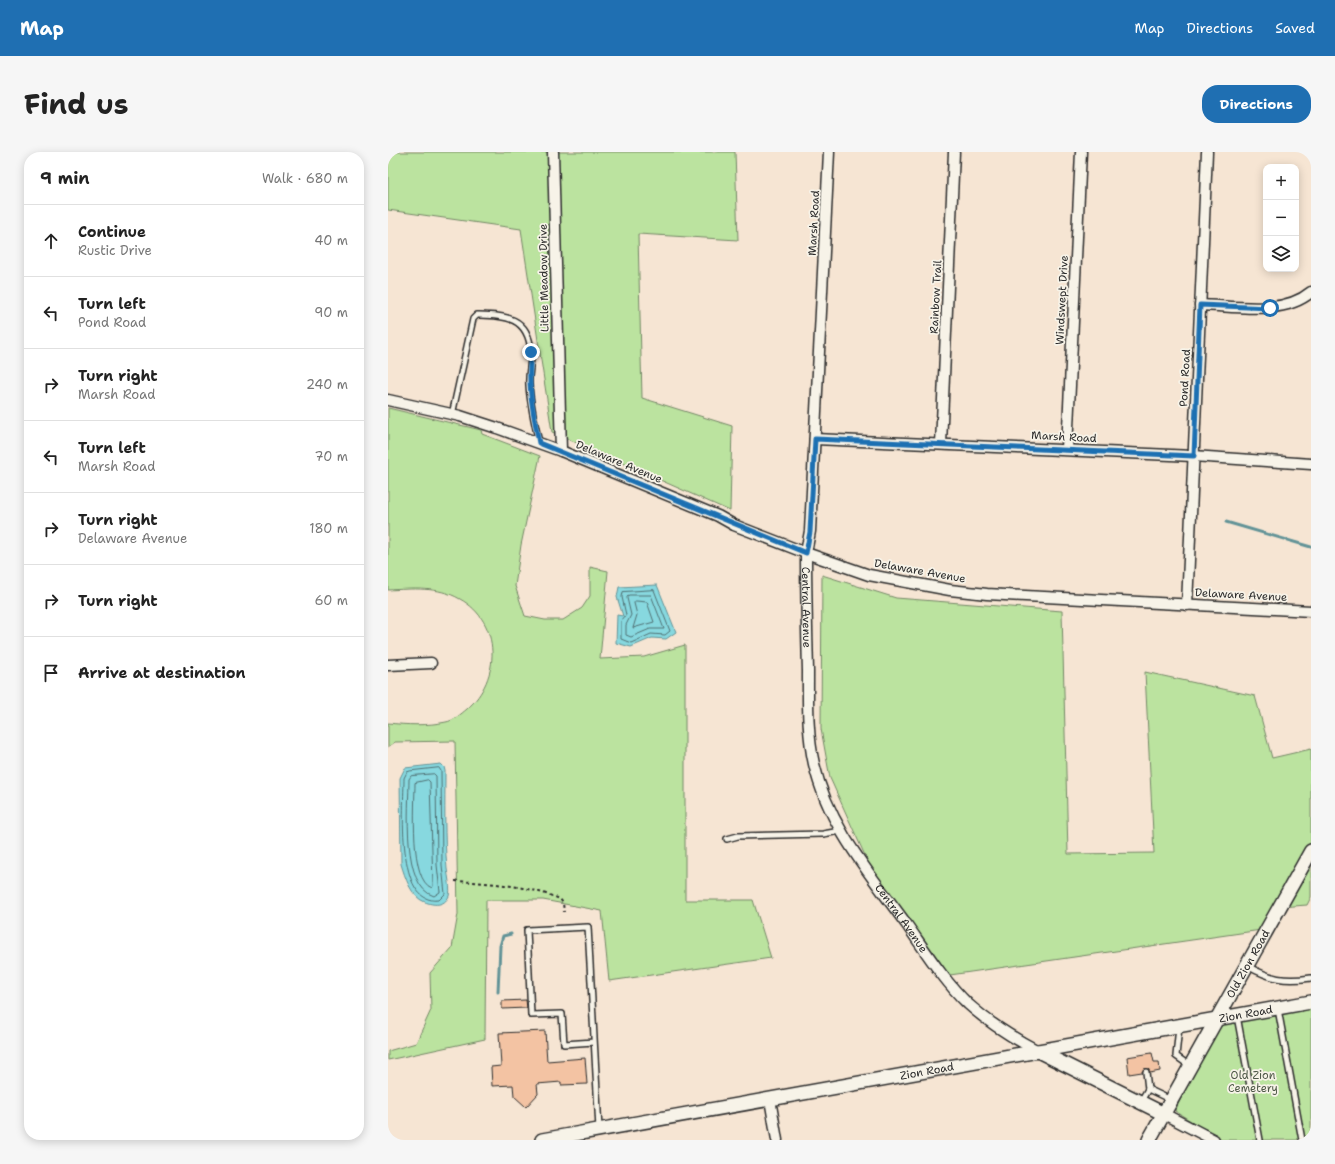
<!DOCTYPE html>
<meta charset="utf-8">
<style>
:root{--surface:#fff;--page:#f6f6f6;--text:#222;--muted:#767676;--line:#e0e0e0;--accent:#1f6fb2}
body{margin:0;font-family:"Shantell Sans",sans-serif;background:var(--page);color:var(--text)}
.controls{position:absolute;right:12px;top:12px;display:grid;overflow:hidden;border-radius:8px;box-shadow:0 2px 10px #0003}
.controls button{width:36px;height:36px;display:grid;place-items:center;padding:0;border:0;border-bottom:1px solid var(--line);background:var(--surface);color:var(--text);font:20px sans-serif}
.stop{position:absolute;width:12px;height:12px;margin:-9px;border:3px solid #1f6fb2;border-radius:50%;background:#fff}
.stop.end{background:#1f6fb2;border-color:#fff;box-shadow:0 1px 4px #0008}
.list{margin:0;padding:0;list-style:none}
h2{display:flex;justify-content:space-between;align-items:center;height:52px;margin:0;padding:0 16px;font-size:17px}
h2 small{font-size:13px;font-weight:400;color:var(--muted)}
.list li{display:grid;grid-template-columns:26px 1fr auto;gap:12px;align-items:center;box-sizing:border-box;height:72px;padding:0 16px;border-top:1px solid var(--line)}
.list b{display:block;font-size:15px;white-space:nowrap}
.list p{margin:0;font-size:13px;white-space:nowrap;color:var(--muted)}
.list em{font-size:13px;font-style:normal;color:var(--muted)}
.icon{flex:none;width:22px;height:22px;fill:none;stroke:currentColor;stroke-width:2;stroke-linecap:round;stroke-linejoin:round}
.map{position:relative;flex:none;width:923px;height:988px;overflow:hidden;border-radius:16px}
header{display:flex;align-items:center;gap:24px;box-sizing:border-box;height:56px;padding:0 20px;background:var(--accent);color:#fff}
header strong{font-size:19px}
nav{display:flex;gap:22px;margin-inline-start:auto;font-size:14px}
.intro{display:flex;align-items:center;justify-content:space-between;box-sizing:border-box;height:96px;padding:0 24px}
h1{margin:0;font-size:28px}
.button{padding:10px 18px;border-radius:16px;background:var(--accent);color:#fff;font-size:14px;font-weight:700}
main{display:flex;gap:24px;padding:0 24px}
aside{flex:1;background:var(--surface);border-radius:16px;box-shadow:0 2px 10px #0003}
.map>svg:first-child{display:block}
.green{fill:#bbe39f;stroke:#738765}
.water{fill:#87d8df;stroke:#629397}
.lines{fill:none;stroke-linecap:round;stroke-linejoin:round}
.shore{stroke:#507073;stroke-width:1}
.stream{stroke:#629397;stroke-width:3}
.building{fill:#f3c3a3;stroke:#2b2b2b}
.service-casing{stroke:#2b2b2b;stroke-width:8}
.minor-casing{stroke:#2b2b2b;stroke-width:13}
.tertiary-casing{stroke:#2b2b2b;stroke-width:16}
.path{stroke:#2b2b2b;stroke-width:2;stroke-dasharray:3 3;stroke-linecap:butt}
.service{stroke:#f7f3e8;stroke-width:5}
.minor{stroke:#f7f3e8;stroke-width:10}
.tertiary{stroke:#f7f3e8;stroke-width:13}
.route{stroke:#1f6fb2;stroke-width:5}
.labels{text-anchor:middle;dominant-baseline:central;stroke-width:3.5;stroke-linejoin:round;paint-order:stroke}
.street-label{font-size:11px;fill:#2b2b2b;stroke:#f7f3e8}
.park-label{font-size:11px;fill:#4f5948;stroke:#f7f3e8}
</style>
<header>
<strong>Map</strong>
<nav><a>Map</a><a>Directions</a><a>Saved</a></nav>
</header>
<div class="intro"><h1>Find us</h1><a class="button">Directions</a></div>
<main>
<aside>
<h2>9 min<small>Walk · 680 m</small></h2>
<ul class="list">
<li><svg class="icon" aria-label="ahead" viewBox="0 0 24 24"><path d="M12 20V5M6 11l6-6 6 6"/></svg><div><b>Continue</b><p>Rustic Drive</p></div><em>40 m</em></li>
<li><svg class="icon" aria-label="left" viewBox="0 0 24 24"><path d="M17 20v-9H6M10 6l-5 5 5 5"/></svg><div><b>Turn left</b><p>Pond Road</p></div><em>90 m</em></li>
<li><svg class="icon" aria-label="right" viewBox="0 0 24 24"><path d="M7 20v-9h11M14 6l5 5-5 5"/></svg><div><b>Turn right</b><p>Marsh Road</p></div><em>240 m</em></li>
<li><svg class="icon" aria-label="left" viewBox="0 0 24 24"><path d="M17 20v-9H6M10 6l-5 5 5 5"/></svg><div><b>Turn left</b><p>Marsh Road</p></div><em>70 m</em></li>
<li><svg class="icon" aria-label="right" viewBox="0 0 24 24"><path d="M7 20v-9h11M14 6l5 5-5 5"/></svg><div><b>Turn right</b><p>Delaware Avenue</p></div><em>180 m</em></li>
<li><svg class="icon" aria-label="right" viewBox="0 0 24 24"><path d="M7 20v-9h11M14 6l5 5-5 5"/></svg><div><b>Turn right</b></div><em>60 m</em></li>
<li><svg class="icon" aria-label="arrive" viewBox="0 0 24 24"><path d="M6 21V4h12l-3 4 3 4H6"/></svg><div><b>Arrive at destination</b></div></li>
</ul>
</aside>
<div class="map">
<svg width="923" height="988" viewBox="0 0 923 988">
<rect width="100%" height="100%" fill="#f6e5d3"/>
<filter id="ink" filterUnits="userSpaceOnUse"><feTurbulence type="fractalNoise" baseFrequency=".025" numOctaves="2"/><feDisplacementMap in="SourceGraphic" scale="8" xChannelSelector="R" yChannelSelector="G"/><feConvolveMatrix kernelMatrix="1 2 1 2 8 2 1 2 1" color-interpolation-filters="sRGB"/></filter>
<g filter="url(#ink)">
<g class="green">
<polygon points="0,0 347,0 350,88 250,82 254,246 344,274 342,359 164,280 133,77 0,58"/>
<path d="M0,256L93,278L94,282L152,304L133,393L127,434L137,464L157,468H175L194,456L202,444V415L220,419L212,507L256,505L297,493V748H365L383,806L221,829L214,759L155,748H98L97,887L0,908V899L28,891L43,858L42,821L64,796L70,762L67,589L7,590L0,595V571C18,573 40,574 58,570C65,569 73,562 79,557C113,527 114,470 72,447C50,434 24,437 0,438Z"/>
<polygon points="434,423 508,446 674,459 680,702 766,701 757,520 867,544 884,606 923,597 923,745 919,753 893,755 880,777 555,824 493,739 442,626 433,577"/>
<polygon points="923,850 923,988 833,988 787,959 830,867"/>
</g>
<g class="water">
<polygon points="269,433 288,480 278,487 264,486 243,495 228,491 229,463 235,464 229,445 231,435"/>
<path d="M53,612L56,615L57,619C57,651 56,685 59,717C60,724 63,738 61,744C56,755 45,753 37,750C23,745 17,725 13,712L12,626L17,616Z"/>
</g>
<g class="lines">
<g class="shore">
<polygon points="266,438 282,479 277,483 263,482 243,491 233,487 233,469 238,463 234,445 235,440"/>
<polygon points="241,443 263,443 276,477 262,477 243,485 238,483 238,473 243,463 239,446"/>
<polygon points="248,449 259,450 266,470 245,476 249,463 246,451"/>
<path d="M51,616L53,619L54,713L57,742L51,748C7,754 16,653 16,626L19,620L22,619Z"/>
<path d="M46,622L48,624L49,713L52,740L46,744C13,734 21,655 21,627L23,624Z"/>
<path d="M40,628L42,630L45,734L44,736C21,728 27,652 27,631Z"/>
</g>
<g class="stream">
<polyline points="838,370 923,395"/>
<polyline points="110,840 112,794 115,784 123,782"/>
</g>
</g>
<g class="building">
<polygon points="138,848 139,856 114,857 114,849"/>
<polygon points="157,879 159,909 197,906 199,932 173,933 173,930 149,932 150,942 138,955 126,944 125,933 104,934 103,915 113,914 111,881"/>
<polygon points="764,901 766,910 771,910 772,919 762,921 758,916 754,920 741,922 739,905"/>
</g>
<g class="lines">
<g class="service-casing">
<g id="service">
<path d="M64,263L85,167L89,163C117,164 140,164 143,199C144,210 140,221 141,233C142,252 147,272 151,291"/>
<polyline points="339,687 350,684 435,682 452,679"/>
<path d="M859,814C883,827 896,830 923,826"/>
<polyline points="890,857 914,988"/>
<polyline points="849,864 872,988"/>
<polyline points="791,875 788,904 802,914"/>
<polyline points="206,890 176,892 174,862 143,863 139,778 200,775 211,977"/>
<polyline points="758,920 760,937"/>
<polyline points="753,949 760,937 783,948"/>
</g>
</g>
<g class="minor-casing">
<g id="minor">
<polyline points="165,0 173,299"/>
<path id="s1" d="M441,0L422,379L418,401C418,441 419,480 420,519C420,550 419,582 426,612C440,674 483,723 519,773C538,800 556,829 580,852C601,871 625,886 650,899"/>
<path d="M812,153C847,154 895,164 923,140"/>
<polyline points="0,248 72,264 109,276 173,299 330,364 346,373 418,401 481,423 562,438 599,442 923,459"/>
<polyline points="427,287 805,304 923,312"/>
<polyline points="553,292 566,0"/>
<polyline points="679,297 693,0"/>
<polyline points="799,453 819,0"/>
<polyline points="0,513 43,511"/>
<polyline points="382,947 389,988"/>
<polyline points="776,962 826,988"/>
</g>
</g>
<g class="tertiary-casing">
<g id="tertiary">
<polyline points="650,899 776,962"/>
<path id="s2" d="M154,988L923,850"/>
<path id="s3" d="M761,988L923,699"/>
</g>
</g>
<path class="path" d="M67,729C104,731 137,733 172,747L175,751L176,760"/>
<use href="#service" class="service"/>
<use href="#minor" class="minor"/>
<use href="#tertiary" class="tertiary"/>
</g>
</g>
<g class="lines" filter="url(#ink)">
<path class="route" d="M143,200C139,231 145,260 151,291L418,401L422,380L427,287L806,304L812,153L882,156"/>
</g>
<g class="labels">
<g class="street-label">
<text transform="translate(426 71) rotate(-87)">Marsh Road</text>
<text transform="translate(156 126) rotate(-91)">Little Meadow Drive</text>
<text transform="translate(548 145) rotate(-87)">Rainbow Trail</text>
<text transform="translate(674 148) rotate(-87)">Windswept Drive</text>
<text transform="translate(797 226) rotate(-87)">Pond Road</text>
<text transform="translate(676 285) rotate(3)">Marsh Road</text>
<text transform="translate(231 310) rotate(23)">Delaware Avenue</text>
<text transform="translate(532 419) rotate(10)">Delaware Avenue</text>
<text transform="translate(853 443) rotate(3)">Delaware Avenue</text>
<text stroke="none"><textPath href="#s1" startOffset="456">Central Avenue</textPath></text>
<text stroke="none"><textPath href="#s1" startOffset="792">Central Avenue</textPath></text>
<text stroke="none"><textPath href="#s3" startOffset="202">Old Zion Road</textPath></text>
<text stroke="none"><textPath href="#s2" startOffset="715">Zion Road</textPath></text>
<text stroke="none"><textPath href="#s2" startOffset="391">Zion Road</textPath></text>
</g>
<g class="park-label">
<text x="865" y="923">Old Zion<tspan x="865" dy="13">Cemetery</tspan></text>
</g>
</g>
</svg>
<div class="controls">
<button>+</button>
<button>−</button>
<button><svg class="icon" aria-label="layers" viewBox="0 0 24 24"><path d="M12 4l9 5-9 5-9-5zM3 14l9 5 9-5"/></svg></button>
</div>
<div class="stop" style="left:882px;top:156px"></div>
<div class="stop end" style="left:143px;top:200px"></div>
</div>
</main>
